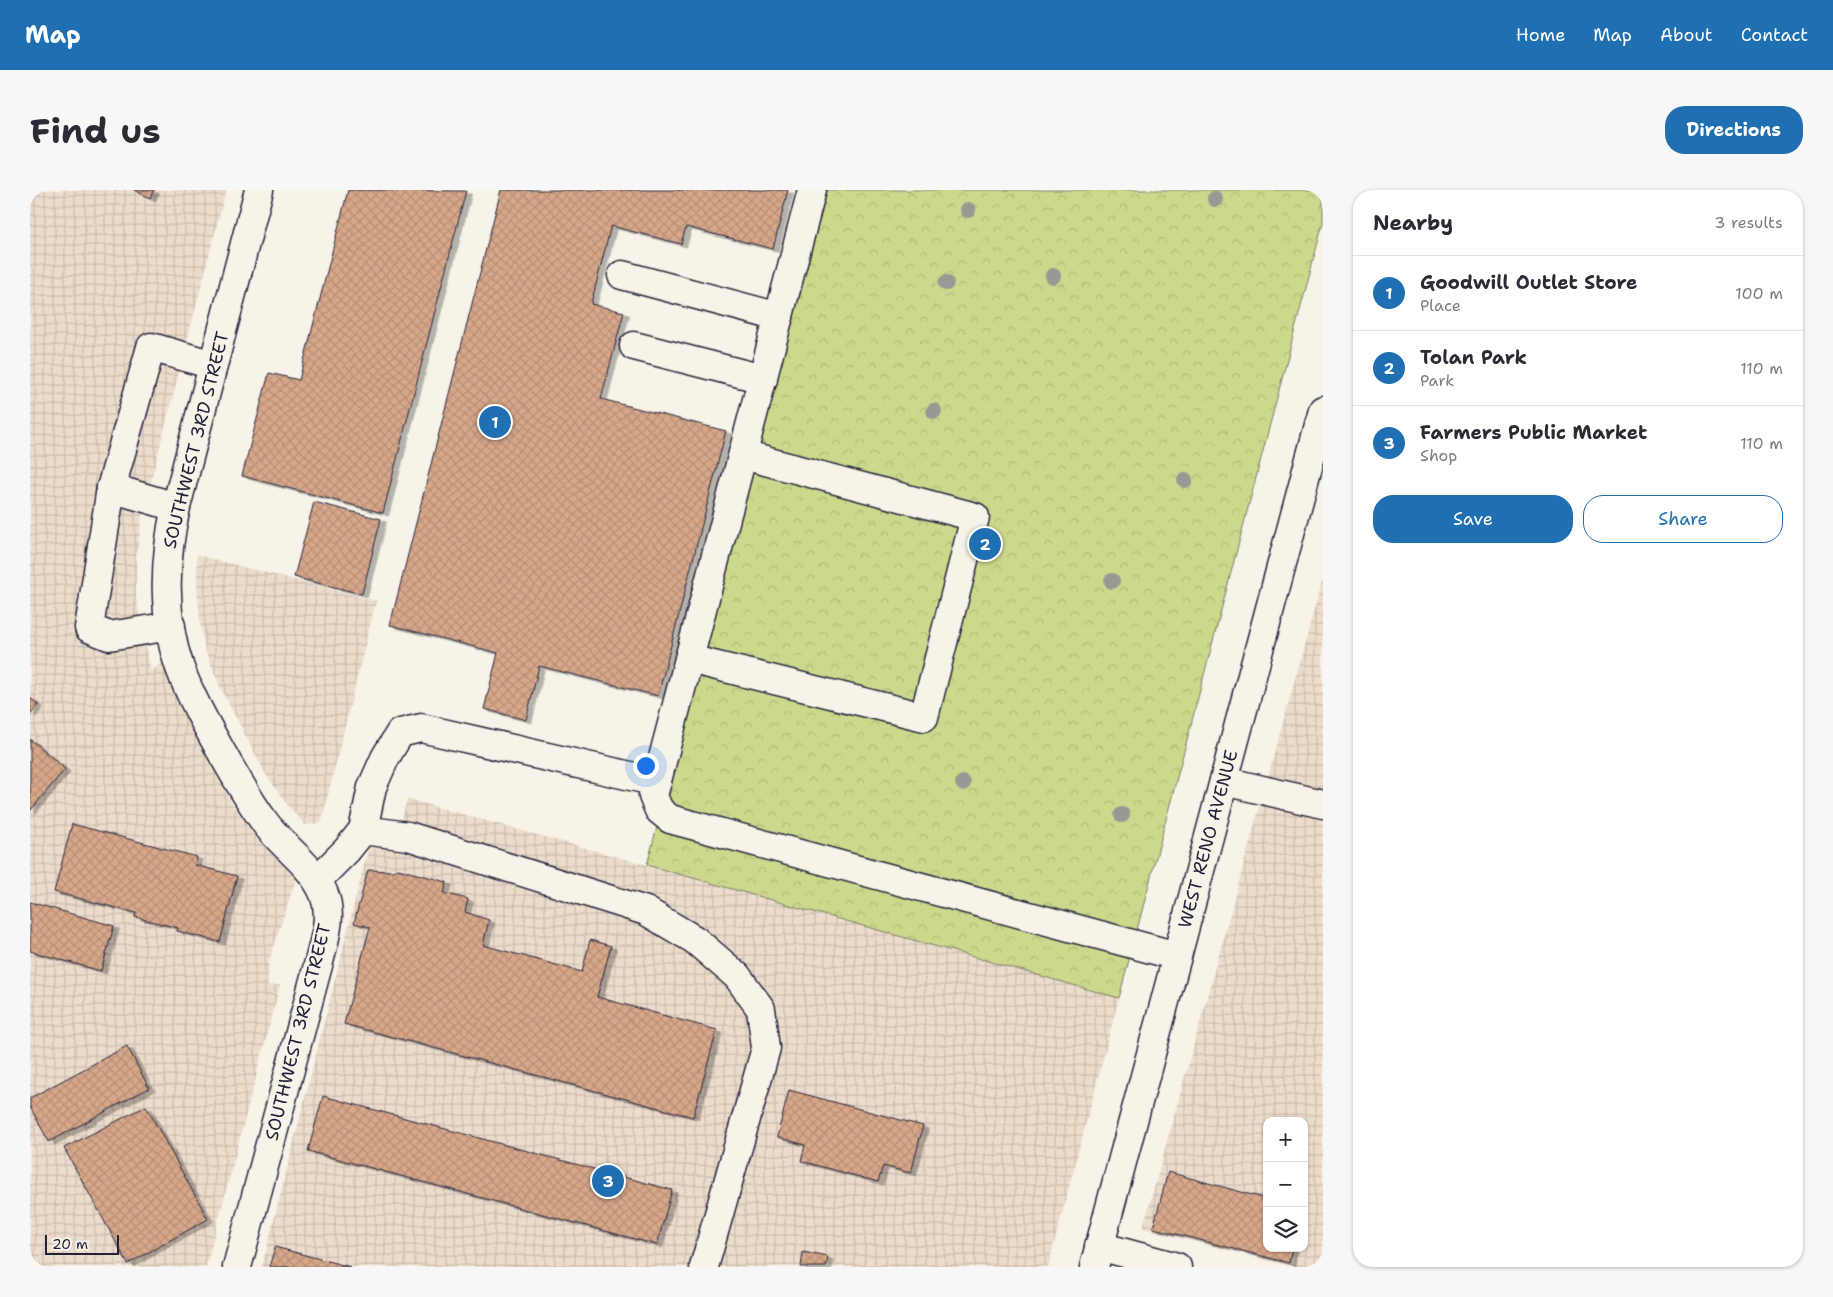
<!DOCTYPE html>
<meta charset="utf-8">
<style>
:root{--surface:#fff;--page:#f7f7f7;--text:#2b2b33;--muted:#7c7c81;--line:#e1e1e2;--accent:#1f6fb2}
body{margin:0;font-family:"Shantell Sans",sans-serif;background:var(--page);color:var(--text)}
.controls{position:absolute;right:15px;bottom:15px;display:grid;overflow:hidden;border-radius:10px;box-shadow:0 1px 4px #0004}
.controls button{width:45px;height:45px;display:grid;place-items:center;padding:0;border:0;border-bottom:1px solid var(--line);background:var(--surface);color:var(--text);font:25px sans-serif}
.scale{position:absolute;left:15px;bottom:12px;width:74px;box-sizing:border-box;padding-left:5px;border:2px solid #22223b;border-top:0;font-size:14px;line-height:18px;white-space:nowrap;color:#22223b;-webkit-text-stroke:4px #f7f3e8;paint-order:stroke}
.you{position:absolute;left:615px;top:575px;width:18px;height:18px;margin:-12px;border:4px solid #fff;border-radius:50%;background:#1a73e8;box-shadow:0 0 0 8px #1a73e833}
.badge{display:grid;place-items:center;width:32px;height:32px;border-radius:50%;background:var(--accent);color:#fff;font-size:16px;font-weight:700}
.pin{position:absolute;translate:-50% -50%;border:2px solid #fff;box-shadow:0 1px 5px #0006}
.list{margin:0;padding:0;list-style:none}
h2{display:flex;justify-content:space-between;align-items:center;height:65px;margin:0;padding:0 20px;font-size:21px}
h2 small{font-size:16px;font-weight:400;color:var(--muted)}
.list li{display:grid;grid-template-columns:32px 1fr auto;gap:15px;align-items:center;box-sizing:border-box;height:75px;padding:0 20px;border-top:1px solid var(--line)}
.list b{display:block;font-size:19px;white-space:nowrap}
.list p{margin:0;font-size:16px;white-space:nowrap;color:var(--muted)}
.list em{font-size:16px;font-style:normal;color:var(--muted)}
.actions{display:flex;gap:10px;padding:15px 20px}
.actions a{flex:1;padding:11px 0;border:1px solid var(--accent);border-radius:20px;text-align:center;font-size:18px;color:var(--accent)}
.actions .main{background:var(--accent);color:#fff}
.icon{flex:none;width:28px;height:28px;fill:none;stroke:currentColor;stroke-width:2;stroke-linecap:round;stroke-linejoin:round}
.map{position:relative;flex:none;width:1293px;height:1077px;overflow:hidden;border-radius:20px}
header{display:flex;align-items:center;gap:30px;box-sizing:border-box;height:70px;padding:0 25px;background:var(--accent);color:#fff}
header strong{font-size:24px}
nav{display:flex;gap:28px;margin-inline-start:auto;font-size:18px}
.intro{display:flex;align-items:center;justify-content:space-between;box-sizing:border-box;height:120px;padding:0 30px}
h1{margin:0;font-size:35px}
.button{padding:12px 22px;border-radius:20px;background:var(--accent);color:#fff;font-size:18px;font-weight:700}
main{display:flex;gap:30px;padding:0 30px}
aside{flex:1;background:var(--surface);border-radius:20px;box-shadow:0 1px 4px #0004}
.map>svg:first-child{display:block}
.industrial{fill:url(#industrial-grid);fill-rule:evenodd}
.park{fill:url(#park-crowns);stroke:#777e64}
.building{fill:url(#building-cross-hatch);stroke:#22223b;filter:url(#shadow)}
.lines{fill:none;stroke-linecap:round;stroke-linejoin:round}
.minor-casing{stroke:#22223b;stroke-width:31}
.major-casing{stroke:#22223b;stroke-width:31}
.minor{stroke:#f7f3e8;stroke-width:28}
.major{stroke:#f7f3e8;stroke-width:28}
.tree{fill:#999994}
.labels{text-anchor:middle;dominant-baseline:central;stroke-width:5;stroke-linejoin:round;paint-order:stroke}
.street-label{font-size:18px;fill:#22223b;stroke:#f7f3e8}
</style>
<header>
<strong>Map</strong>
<nav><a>Home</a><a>Map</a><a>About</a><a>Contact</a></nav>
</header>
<div class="intro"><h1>Find us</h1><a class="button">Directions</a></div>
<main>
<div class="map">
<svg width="1293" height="1077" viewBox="0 0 1293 1077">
<defs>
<pattern id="industrial-grid" width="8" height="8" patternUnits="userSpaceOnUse" patternTransform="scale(1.25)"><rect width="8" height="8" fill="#eddccc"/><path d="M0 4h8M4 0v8" fill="none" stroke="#cbbcb0"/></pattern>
<pattern id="park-crowns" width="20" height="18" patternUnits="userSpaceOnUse" patternTransform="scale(1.25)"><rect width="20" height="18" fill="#ccd98c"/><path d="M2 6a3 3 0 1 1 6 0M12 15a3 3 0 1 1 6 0" fill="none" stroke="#afba7a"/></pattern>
<pattern id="building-cross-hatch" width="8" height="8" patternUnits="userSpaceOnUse" patternTransform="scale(1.25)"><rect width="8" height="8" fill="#d7a789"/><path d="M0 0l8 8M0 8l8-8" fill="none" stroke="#b88f77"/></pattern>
<filter id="shadow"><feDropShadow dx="5.5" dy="3" stdDeviation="0" flood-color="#0004"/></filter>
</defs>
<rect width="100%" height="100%" fill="#f7f3e8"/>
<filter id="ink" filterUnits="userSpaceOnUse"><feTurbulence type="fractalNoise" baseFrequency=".02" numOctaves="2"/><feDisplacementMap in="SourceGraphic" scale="10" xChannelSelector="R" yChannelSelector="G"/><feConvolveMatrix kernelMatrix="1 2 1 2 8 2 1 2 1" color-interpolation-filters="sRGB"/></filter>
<g filter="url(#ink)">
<g class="industrial">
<polygon points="0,0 196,0 112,326 106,368 106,407 121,481 134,472 151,520 201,612 224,645 266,689 239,771 238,796 250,795 176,1077 0,1077"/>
<polygon points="167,365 346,411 291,633 275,635 258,616 235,583 191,499 175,460 170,432 167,394"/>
<path d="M1293,388V1077H1266L1113,1038ZM1237,931H1274V1058H1237Z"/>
<polygon points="377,609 617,675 1089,808 1018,1077 232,1077 339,656 366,652"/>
</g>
<polygon class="park" points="793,0 1293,0 1293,33 1089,808 617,675"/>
<g class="building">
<polygon points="104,0 124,0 120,8"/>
<polygon points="318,0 436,1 353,323 212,286 239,183 269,190"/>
<polygon points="471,0 758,0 743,59 656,37 651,54 581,36 561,114 594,122 571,209 696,241 628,506 509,476 496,530 454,519 468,463 360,435"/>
<polygon points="284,312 351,329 332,404 264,387"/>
<polygon points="0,507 8,515 0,524"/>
<polygon points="0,549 35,579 0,621"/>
<polygon points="42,634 167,667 165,675 207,686 190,752 147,741 148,738 105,727 106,723 24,702"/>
<polygon points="368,679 417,692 414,703 438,709 435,722 459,730 453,755 552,782 560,750 581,756 567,807 687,840 663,927 314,834 340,737 324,733 338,680 363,681"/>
<polygon points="0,712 84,736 71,781 0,761"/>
<polygon points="97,856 119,898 19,952 0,917 0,908"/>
<polygon points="759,900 893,936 881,983 853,976 848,992 771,971 775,955 747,947"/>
<polygon points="293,906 642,1000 627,1055 278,961"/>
<polygon points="116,916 178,1029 98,1074 34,958"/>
<polygon points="1138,982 1237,1009 1237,1058 1262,1058 1259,1073 1123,1038"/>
<polygon points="245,1057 320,1077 239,1077"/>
<polygon points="773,1062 798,1067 796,1077 771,1077"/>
</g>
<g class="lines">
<g class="minor-casing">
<g id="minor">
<polyline points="782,0 623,606 629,620 640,629 1147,766"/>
<polyline points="592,85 749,127"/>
<polyline points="604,156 733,189"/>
<polyline points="81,298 146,317"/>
<polyline points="141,436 79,446 59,438 81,298 121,157 183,175"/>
<polyline points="659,469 894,527 945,327 713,265"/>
<polyline points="1194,591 1293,614"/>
<polyline points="333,640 342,597 355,568 370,543 391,538 627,592"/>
<polyline points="287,690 317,660 333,640 378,646 616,721 665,750 707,786 731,819 736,858 674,1077"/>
<polyline points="1069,1056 1147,1077"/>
<path d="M207,1077L291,764C296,744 302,724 294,704C283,676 254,658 236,634C220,612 206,588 192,563C177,536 161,508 150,478C132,427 134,369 146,317L229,0"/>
</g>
</g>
<g class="major-casing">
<polyline id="major" points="1064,1077 1293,220"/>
</g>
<use href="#minor" class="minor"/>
<use href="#major" class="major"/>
</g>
<g class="tree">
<circle cx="1185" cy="9" r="8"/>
<circle cx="938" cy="20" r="8"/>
<circle cx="1023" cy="86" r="8"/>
<circle cx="916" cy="93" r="8"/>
<circle cx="904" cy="221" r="8"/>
<circle cx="1155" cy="290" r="8"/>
<circle cx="1082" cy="391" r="8"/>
<circle cx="933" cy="593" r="8"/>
<circle cx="1092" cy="625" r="8"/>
</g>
</g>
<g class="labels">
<g class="street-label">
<text transform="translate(166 250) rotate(-76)">SOUTHWEST 3RD STREET</text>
<text transform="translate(1178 649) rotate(-75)">WEST RENO AVENUE</text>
<text transform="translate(268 842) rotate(-76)">SOUTHWEST 3RD STREET</text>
</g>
</g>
</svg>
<div class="controls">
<button>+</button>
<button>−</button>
<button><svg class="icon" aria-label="layers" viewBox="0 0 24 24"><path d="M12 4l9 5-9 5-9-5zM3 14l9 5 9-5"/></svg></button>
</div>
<div class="scale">20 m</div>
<div class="you"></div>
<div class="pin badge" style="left:465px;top:232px">1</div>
<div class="pin badge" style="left:955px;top:354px">2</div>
<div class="pin badge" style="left:578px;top:991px">3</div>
</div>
<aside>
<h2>Nearby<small>3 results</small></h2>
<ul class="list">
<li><span class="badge">1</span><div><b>Goodwill Outlet Store</b><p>Place</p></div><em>100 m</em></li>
<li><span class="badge">2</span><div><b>Tolan Park</b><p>Park</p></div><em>110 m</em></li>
<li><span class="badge">3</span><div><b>Farmers Public Market</b><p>Shop</p></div><em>110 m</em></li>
</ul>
<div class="actions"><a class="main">Save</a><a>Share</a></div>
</aside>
</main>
